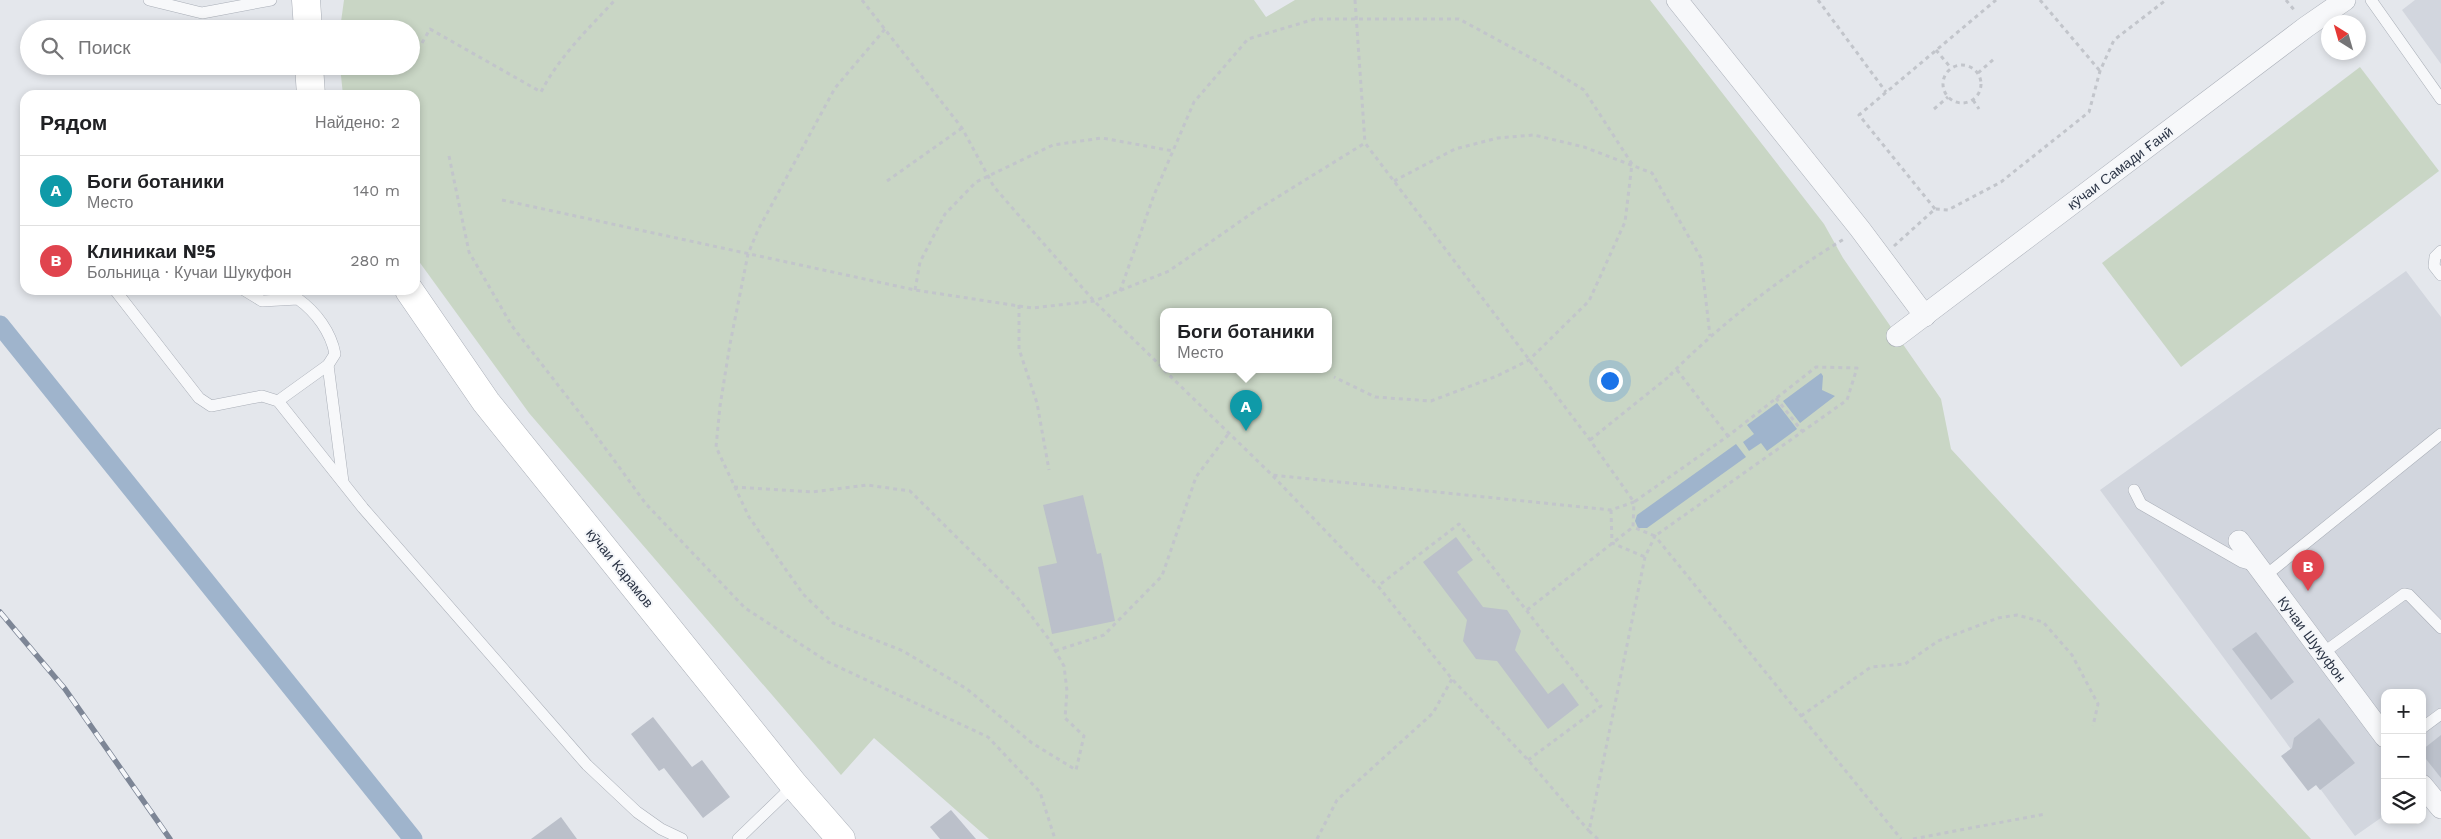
<!DOCTYPE html>
<html lang="ru">
<meta charset="utf-8">
<style>
:root{--surface:#fff;--page:#f6f6f6;--text:#202124;--muted:#757577;--line:#e0e0e0;--accent:#d1495b}
body{margin:0;font-family:"Work Sans",sans-serif;background:var(--page);color:var(--text)}
.controls{position:absolute;right:15px;bottom:15px;display:grid;overflow:hidden;border-radius:10px;box-shadow:0 2px 8px #0003}
.controls button{width:45px;height:45px;display:grid;place-items:center;padding:0;border:0;border-bottom:1px solid var(--line);background:var(--surface);color:var(--text);font:25px sans-serif}
.compass{position:absolute;left:2321px;top:15px;width:45px;height:45px;border-radius:50%;background:var(--surface);box-shadow:0 2px 8px #0003;rotate:323deg}
.you{position:absolute;left:1609px;top:380px;width:18px;height:18px;margin:-12px;border:4px solid #fff;border-radius:50%;background:#1a73e8;box-shadow:0 0 0 8px #1a73e833}
.badge{display:grid;place-items:center;width:32px;height:32px;border-radius:50%;background:var(--accent);color:#fff;font-size:16px;font-weight:700}
.pin{position:absolute;translate:-50% -41px;filter:drop-shadow(0 1px 2px #0008)}
.pin::after{content:'';position:absolute;top:26px;width:18px;height:15px;background:inherit;clip-path:polygon(0 0,100% 0,50% 100%)}
.popup{position:absolute;left:1160px;top:308px;width:172px;height:65px;box-sizing:border-box;display:grid;place-content:center;border-radius:10px;background:var(--surface);filter:drop-shadow(0 1px 4px #0005);font-size:16px;white-space:nowrap;color:var(--muted)}
.popup b{font-size:19px;color:var(--text)}
.popup::after{content:'';position:absolute;left:50%;top:100%;margin-left:-10px;border:10px solid transparent;border-top-color:var(--surface)}
.list{margin:0;padding:0;list-style:none}
h2{display:flex;justify-content:space-between;align-items:center;height:65px;margin:0;padding:0 20px;font-size:21px}
h2 small{font-size:16px;font-weight:400;color:var(--muted)}
.list li{display:grid;grid-template-columns:32px 1fr auto;gap:15px;align-items:center;box-sizing:border-box;height:70px;padding:0 20px;border-top:1px solid var(--line)}
.list b{display:block;font-size:19px;white-space:nowrap}
.list p{margin:0;font-size:16px;white-space:nowrap;color:var(--muted)}
.list em{font-size:16px;font-style:normal;color:var(--muted)}
.icon{flex:none;width:28px;height:28px;fill:none;stroke:currentColor;stroke-width:2;stroke-linecap:round;stroke-linejoin:round}
.map{position:relative;flex:none;width:2441px;height:839px;overflow:hidden}
.search{position:absolute;background:var(--surface);box-shadow:0 2px 8px #0003;left:20px;top:20px;width:400px;height:55px;display:flex;align-items:center;gap:12px;box-sizing:border-box;padding:0 18px;border-radius:28px;color:var(--muted);font-size:19px}
.panel{position:absolute;background:var(--surface);box-shadow:0 2px 8px #0003;left:20px;top:90px;width:400px;height:205px;border-radius:15px}
.map>svg:first-child{display:block}
.built{fill:#d2d6de}
.green{fill:#c9d6c5;fill-rule:evenodd}
.water{fill:#9fb4cc}
.lines{fill:none;stroke-linecap:round;stroke-linejoin:round}
.canal{stroke:#9fb4cc;stroke-width:19}
.building{fill:#bbc0ca}
.lane-casing{stroke:#a9aeb7;stroke-width:12}
.street-casing{stroke:#a9aeb7;stroke-width:22}
.secondary-casing{stroke:#a9aeb7;stroke-width:29}
.path{stroke:#c2c5cb;stroke-width:3;stroke-dasharray:4 4;stroke-linecap:butt}
.lane{stroke:#f7f8fa;stroke-width:11}
.street{stroke:#f7f8fa;stroke-width:21}
.secondary{stroke:#fff;stroke-width:28}
.rail-casing{stroke:#7d8696;stroke-width:5.5}
.rail{stroke:#f4f6f9;stroke-width:4;stroke-dasharray:11;stroke-linecap:butt}
.labels{text-anchor:middle;dominant-baseline:central;stroke-width:4;stroke-linejoin:round;paint-order:stroke}
.street-label{font-size:14px;fill:#2b3445;stroke:#f4f6f9}
</style>
<div class="map">
<svg width="2441" height="839" viewBox="0 0 2441 839">
<rect width="100%" height="100%" fill="#e4e7ec"/>
<g class="built">
<polygon points="2415,0 2441,0 2441,64 2402,10"/>
<polygon points="2406,271 2441,317 2441,798 2422,789 2422,693 2385,693 2385,815 2355,836 2100,490"/>
</g>
<g class="green">
<path d="M344,0H1254L1266,17L1295,0H1650L1824,224L1843,258L1941,399L1951,449L2311,839H989L874,738L841,775L529,413L415,256V95H343L340,66H411V29H340ZM1164,312H1328V370H1164Z"/>
<polygon points="2360,67 2439,171 2181,367 2102,263"/>
</g>
<g class="water">
<polygon points="1821,373 1823,376 1822,390 1835,396 1800,423 1783,401"/>
<polygon points="1777,403 1797,429 1767,451 1761,443 1749,451 1743,442 1754,434 1747,425"/>
<polygon points="1736,444 1746,457 1647,528 1638,528 1635,521 1637,515"/>
</g>
<g class="lines">
<polyline class="canal" points="0,325 413,839"/>
</g>
<g class="building">
<polygon points="1083,495 1097,554 1101,553 1115,621 1052,634 1038,567 1057,563 1043,505"/>
<polygon points="1456,537 1473,560 1457,572 1483,607 1507,610 1521,631 1515,650 1548,694 1563,683 1579,705 1548,729 1497,661 1476,659 1463,641 1467,620 1423,562"/>
<polygon points="2256,632 2294,682 2271,700 2232,649"/>
<polygon points="653,717 692,767 702,760 730,797 703,818 664,768 659,771 631,734"/>
<polygon points="2319,718 2355,763 2320,790 2316,785 2308,791 2281,756 2292,748 2294,738"/>
<polygon points="2441,735 2441,778 2422,754 2422,750"/>
<polygon points="951,810 976,839 940,839 930,827"/>
<polygon points="561,817 577,839 531,839"/>
</g>
<g class="lines">
<g class="lane-casing">
<g id="lane">
<polyline points="149,0 202,13 271,0"/>
<polyline points="2371,0 2441,99"/>
<polyline points="2441,251 2435,257 2434,266 2441,275"/>
<polyline points="115,290 199,398 211,406 262,396 278,401 363,508 587,765 637,812 661,829 682,839"/>
<path d="M244,290L262,301L298,299C316,312 331,332 335,354L328,365L278,401"/>
<polyline points="328,365 343,482"/>
<polyline points="2134,490 2141,504 2242,562 2256,566"/>
<polyline points="2265,576 2441,434"/>
<polyline points="2323,653 2404,594 2409,595 2441,628"/>
<polyline points="2422,728 2441,714"/>
<polyline points="738,839 794,785"/>
</g>
</g>
<g class="street-casing">
<g id="street">
<polyline points="1677,0 1860,229 1925,316"/>
<polyline points="1897,336 2306,27 2345,0"/>
<polyline points="2239,541 2385,737"/>
<polyline points="2422,785 2441,808"/>
</g>
</g>
<g class="secondary-casing">
<g id="secondary">
<polyline points="306,0 308,29"/>
<polyline points="309,66 311,95"/>
<polyline points="409,290 486,402 794,785 841,839"/>
</g>
</g>
<g class="path">
<polyline points="862,0 962,128 994,187 1094,301 1164,369"/>
<polyline points="1355,0 1365,143"/>
<polyline points="1818,0 1886,92"/>
<polyline points="2040,0 2100,71"/>
<polyline points="2286,0 2295,11"/>
<path d="M422,43L430,29L541,92C559,57 588,29 615,0"/>
<polyline points="1936,50 1951,68"/>
<circle cx="1962" cy="84" r="19"/>
<polyline points="1978,73 1995,58"/>
<polyline points="1973,100 1979,109"/>
<polyline points="1934,109 1948,97"/>
<polyline points="449,156 469,252 512,326 579,412 646,504 745,608 828,662 988,737 1040,792 1055,839"/>
<polyline points="887,181 962,128"/>
<polyline points="1394,181 1455,149 1498,138 1534,135 1584,147 1652,173 1701,258 1710,336"/>
<polyline points="502,200 915,290 1032,308 1094,301 1169,271 1255,211 1365,143 1590,440 1634,502 1728,436 1816,367 1857,368 1847,400 1655,536 1633,527 1634,502 1611,510 1272,475"/>
<polyline points="1935,209 1859,115 1996,0"/>
<polyline points="1894,246 1935,209 1948,210 2001,182 2089,112 2100,71 2114,40 2166,0"/>
<polyline points="915,290 920,262 945,214 976,182 1053,145 1102,138 1173,151"/>
<polyline points="1120,291 1154,195 1194,102 1248,39 1315,19 1459,19 1544,65 1584,90 1632,164 1625,222 1589,301 1529,360 1497,376 1431,401 1375,397 1334,377"/>
<polyline points="1019,305 1019,349 1037,403 1049,470"/>
<polyline points="1164,370 1272,475 1378,586"/>
<polyline points="1677,370 1728,436"/>
<path d="M1670,375C1723,322 1781,277 1844,239"/>
<polyline points="1776,398 1802,431"/>
<polyline points="1590,440 1672,374"/>
<polyline points="734,487 812,492 867,485 910,491 1017,597 1048,638 1064,666 1067,691 1065,718 1084,736 1076,770 1032,743 967,689 903,651 833,623 803,594 749,517 716,447 720,406 730,344 748,254 758,230 835,88 885,29"/>
<polyline points="1611,510 1612,543 1645,557"/>
<polyline points="1527,610 1633,527"/>
<polyline points="1055,651 1104,635 1162,576 1196,477 1229,433"/>
<polyline points="1801,716 1871,667 1905,664 1938,641 1998,618 2017,615 2043,622 2072,655 2098,704 2093,726"/>
<polyline points="1528,760 1601,706 1459,524 1378,586 1452,679 1528,760 1589,831"/>
<polyline points="1317,839 1337,800 1433,713 1452,679"/>
<polyline points="1598,839 1589,831 1645,557 1655,536 1901,839"/>
<polyline points="1913,839 2045,814"/>
</g>
<use href="#lane" class="lane"/>
<use href="#street" class="street"/>
<use href="#secondary" class="secondary"/>
<g class="rail-casing">
<polyline id="rail" points="0,612 65,689 170,839"/>
</g>
<use href="#rail" class="rail"/>
</g>
<g class="labels">
<g class="street-label">
<text transform="translate(2120 168) rotate(-37)">кӯчаи Самади Ғанӣ</text>
<text transform="translate(620 568) rotate(51)">кӯчаи Карамов</text>
<text transform="translate(2312 639) rotate(53)">Кучаи Шукуфон</text>
</g>
</g>
</svg>
<div class="controls">
<button>+</button>
<button>−</button>
<button><svg class="icon" aria-label="layers" viewBox="0 0 24 24"><path d="M12 4l9 5-9 5-9-5zM3 14l9 5 9-5"/></svg></button>
</div>
<svg class="compass" viewBox="-18 -18 36 36"><path d="M0-13l5 13h-10z" fill="#e53935"/><path d="M0 13l5-13h-10z" fill="#757577"/></svg>
<div class="you"></div>
<div class="pin badge" style="left:1246px;top:431px;background:#0f9aa8">A</div>
<div class="popup"><b>Боги ботаники</b>Место</div>
<div class="pin badge" style="left:2308px;top:591px;background:#e0444e">B</div>
<div class="search"><svg class="icon" aria-label="search" viewBox="0 0 24 24"><circle cx="10" cy="10" r="6"/><path d="M15 15l6 6"/></svg>Поиск</div>
<section class="panel">
<h2>Рядом<small>Найдено: 2</small></h2>
<ul class="list">
<li><span class="badge" style="background:#0f9aa8">A</span><div><b>Боги ботаники</b><p>Место</p></div><em>140 m</em></li>
<li><span class="badge" style="background:#e0444e">B</span><div><b>Клиникаи №5</b><p>Больница · Кучаи Шукуфон</p></div><em>280 m</em></li>
</ul>
</section>
</div>
